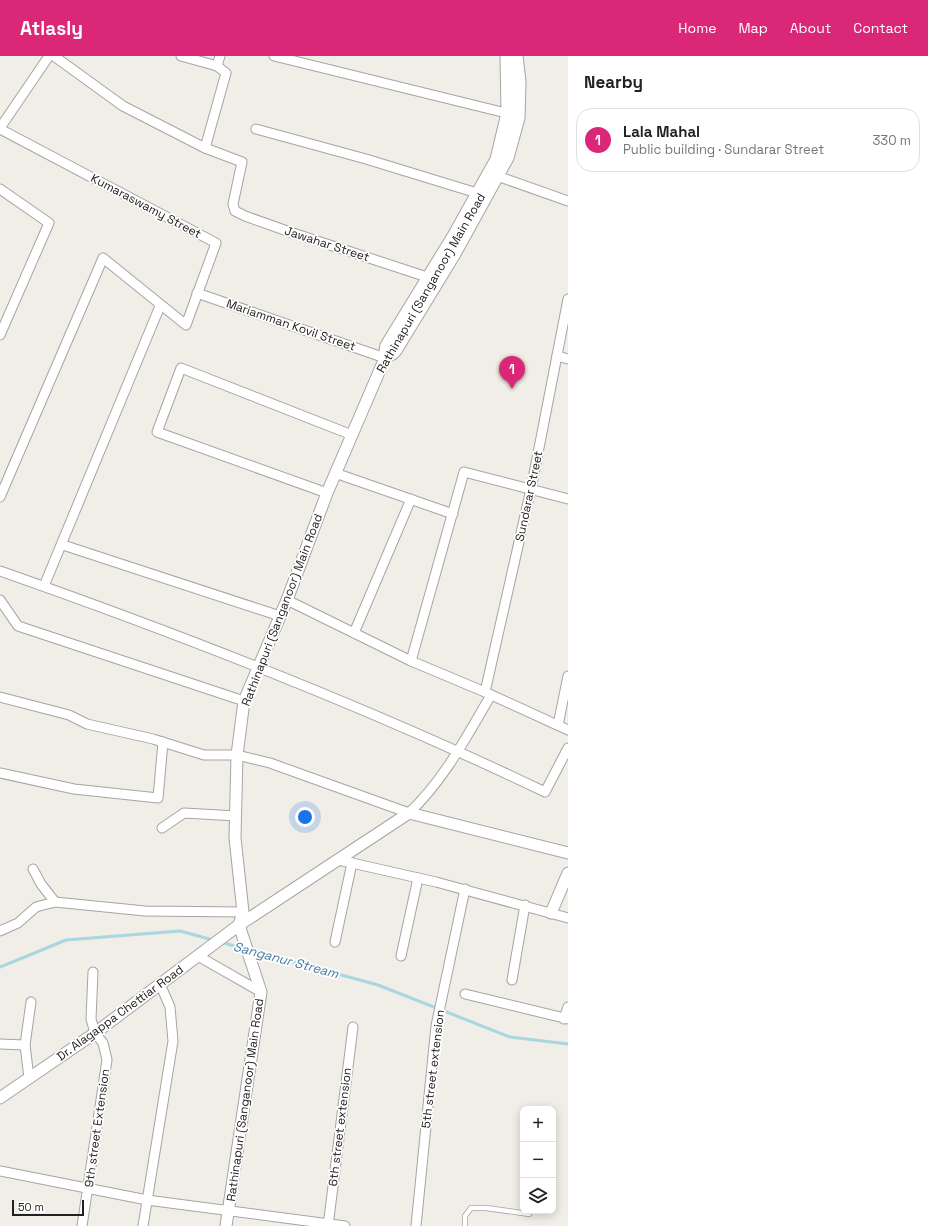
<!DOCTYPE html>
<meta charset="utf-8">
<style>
:root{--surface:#fff;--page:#f2f2f2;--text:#222;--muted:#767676;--line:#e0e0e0;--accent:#db2777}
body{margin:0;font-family:"Space Grotesk",sans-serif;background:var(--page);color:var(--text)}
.controls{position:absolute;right:12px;bottom:12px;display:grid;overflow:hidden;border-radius:8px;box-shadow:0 2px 10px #0003}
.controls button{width:36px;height:36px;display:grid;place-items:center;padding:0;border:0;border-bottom:1px solid var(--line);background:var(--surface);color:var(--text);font:20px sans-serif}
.scale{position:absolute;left:12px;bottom:10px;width:72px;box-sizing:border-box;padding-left:4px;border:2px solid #212121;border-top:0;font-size:11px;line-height:14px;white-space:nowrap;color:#212121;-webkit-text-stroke:3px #fff;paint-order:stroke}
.you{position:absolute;left:305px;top:761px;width:14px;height:14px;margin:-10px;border:3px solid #fff;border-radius:50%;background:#1a73e8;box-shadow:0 0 0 6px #1a73e833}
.badge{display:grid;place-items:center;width:26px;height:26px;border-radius:50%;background:var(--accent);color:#fff;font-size:13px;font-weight:700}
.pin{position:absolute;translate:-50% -33px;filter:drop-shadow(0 1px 2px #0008)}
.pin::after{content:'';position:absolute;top:21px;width:14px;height:12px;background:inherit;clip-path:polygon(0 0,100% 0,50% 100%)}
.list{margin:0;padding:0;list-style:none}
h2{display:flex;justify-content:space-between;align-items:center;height:52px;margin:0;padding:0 16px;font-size:17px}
h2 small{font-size:13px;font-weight:400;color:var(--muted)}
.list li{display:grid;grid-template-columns:26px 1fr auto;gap:12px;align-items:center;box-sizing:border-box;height:64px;margin:0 8px 8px;padding:0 8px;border:1px solid var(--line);border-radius:16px}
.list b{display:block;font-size:15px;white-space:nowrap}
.list p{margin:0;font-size:13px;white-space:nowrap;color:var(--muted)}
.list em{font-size:13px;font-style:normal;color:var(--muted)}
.icon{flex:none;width:22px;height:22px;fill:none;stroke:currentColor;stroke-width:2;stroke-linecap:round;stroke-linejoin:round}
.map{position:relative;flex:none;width:568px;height:1170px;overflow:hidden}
header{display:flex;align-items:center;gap:24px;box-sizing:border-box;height:56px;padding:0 20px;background:var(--accent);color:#fff}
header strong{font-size:19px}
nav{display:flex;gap:22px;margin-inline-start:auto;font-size:14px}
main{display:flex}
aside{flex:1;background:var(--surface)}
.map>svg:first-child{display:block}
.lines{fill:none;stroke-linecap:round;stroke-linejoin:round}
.stream{stroke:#a8d7df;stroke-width:3}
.service-casing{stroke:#a5a5a5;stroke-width:6}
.minor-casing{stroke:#a5a5a5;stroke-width:11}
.tertiary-casing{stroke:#a5a5a5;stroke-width:13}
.service{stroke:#fff;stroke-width:4.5}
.minor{stroke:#fff;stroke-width:9}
.tertiary{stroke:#fff;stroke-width:11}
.labels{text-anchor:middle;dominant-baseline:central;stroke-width:3.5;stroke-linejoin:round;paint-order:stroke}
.street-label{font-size:12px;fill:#212121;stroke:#fff}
.water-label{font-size:13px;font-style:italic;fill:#457ca2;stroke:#fff}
</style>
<header>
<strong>Atlasly</strong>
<nav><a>Home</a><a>Map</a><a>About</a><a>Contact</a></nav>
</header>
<main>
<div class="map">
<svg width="568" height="1170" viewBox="0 0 568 1170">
<rect width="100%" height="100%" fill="#f1ede7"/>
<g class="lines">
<g class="stream">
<polyline points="221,886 244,893"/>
<polyline points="250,894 378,929 510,981 568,988"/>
<polyline points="0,911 66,884 180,875 213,884"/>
</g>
<g class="service-casing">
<polyline id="service" points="465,1170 465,1160 471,1152 486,1152 529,1158"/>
</g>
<g class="minor-casing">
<g id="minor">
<polyline points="54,0 123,50 205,92 242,106 233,148 235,155 245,160 290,176 427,221"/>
<polyline points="181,0 217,10 226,17 205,92"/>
<polyline points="274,0 506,57"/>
<polyline points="217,10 220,0"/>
<polyline points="0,72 49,0"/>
<polyline points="0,73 216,187 186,269 103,202 0,441"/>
<polyline points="256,73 366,103 477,137"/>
<polyline points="500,121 568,145"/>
<polyline points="0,133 49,167 0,279"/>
<polyline points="197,237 385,302"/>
<polyline points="557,300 568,303"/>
<polyline points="385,302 393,299 397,295 455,200 509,102 520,62 521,25 518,0"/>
<polyline points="385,302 384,294 385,289 453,178 495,103 506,57 505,0"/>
<polyline points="335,417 453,458"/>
<polyline points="327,437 157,376 181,312 352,379"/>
<polyline points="63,489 280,560"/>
<path d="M0,515C185,580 368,651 545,736L568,692"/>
<polyline points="44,530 160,250"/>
<polyline points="0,544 18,570 244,645"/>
<polyline points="287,544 411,605 485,636 568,674"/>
<polyline points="354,577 411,443"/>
<polyline points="411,605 464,416 568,443"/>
<polyline points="485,636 531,433 568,243"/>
<path d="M0,641L69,659L87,668L153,683L204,699H237L270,707L409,757C444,724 467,680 491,639"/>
<polyline points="558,669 568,620"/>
<polyline points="0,717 74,733 158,742 163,686"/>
<polyline points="162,772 184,757 236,760"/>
<polyline points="352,807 436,826 568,862"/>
<polyline points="33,813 41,828 55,846"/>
<polyline points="0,875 18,867 36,851 55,846 145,855 243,856"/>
<polyline points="335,886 352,807 338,804"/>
<polyline points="198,900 261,936"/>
<polyline points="401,900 418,822"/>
<polyline points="512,924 525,849"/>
<polyline points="465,938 568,963"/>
<polyline points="564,963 568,951"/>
<polyline points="0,988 25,989"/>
<polyline points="29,1022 25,989 31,946"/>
<polyline points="0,1115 147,1144 345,1170"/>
<polyline points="82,1170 107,1004 103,987 95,977 91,963 93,916"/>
<polyline points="143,1170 173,985 170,951 160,928"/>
<polyline points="328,1170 353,971"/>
<polyline points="416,1170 436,970 465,833"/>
</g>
</g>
<g class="tertiary-casing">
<g id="tertiary">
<polyline points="551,857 568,817"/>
<polyline points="0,1042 95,977 239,869 409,757 568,797"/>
<polyline points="226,1170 261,936 239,869 243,856 235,782 237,699 244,645 287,544 327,437 385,302 466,168 498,111 509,80 513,59 514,27 512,0"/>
</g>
</g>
<use href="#service" class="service"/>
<use href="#minor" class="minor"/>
<use href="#tertiary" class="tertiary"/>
</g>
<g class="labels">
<g class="street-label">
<text transform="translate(146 150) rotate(28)">Kumaraswamy Street</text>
<text transform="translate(327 188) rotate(18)">Jawahar Street</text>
<text transform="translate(431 227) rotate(-60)">Rathinapuri (Sanganoor) Main Road</text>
<text transform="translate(291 269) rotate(19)">Mariamman Kovil Street</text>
<text transform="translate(529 440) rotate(-78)">Sundarar Street</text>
<text transform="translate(282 554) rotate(-69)">Rathinapuri (Sanganoor) Main Road</text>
<text transform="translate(120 957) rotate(-36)">Dr. Alagappa Chettiar Road</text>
<text transform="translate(433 1013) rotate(-83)">5th street extension</text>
<text transform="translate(245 1044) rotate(-82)">Rathinapuri (Sanganoor) Main Road</text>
<text transform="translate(340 1071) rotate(-83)">6th street extension</text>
<text transform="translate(97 1072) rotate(-82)">9th street Extension</text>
</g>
<g class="water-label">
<text transform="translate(286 904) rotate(15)">Sanganur Stream</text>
</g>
</g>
</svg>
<div class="controls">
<button>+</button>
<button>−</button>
<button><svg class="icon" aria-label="layers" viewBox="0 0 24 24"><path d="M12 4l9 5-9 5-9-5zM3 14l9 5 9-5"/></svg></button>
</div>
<div class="scale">50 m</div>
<div class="you"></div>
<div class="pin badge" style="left:512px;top:333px">1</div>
</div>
<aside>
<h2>Nearby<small></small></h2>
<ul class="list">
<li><span class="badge">1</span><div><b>Lala Mahal</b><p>Public building · Sundarar Street</p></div><em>330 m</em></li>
</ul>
</aside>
</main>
